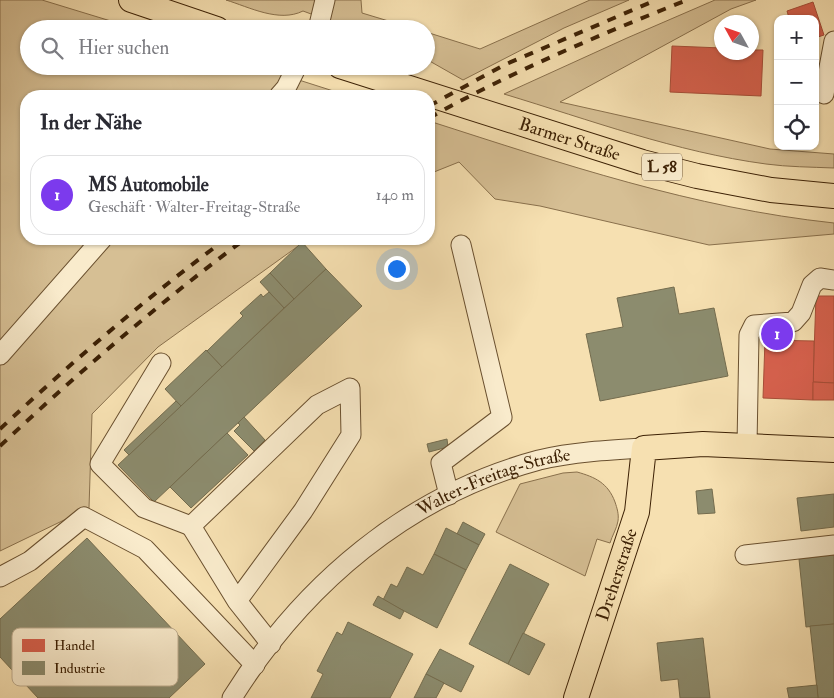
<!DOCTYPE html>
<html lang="de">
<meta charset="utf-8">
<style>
:root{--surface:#fff;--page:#f7f7f7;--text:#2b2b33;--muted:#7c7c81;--line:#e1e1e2;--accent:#7c3aed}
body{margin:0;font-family:"IM FELL Double Pica",serif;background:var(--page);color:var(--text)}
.controls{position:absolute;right:15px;top:15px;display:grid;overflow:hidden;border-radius:10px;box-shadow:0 1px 4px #0004}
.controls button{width:45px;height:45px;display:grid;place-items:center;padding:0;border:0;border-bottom:1px solid var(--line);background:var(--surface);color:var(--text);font:25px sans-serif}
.compass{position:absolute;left:714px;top:15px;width:45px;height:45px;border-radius:50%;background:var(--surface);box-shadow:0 1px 4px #0004;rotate:310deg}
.you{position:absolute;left:396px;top:268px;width:18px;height:18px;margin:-12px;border:4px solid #fff;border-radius:50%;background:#1a73e8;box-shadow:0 0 0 8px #1a73e833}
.badge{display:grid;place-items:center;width:32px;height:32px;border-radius:50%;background:var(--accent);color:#fff;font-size:16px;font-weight:700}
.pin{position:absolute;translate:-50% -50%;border:2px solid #fff;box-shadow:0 1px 5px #0006}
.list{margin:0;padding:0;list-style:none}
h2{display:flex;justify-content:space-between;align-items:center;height:65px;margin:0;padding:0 20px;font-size:21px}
h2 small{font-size:16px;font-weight:400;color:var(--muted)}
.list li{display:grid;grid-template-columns:32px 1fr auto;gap:15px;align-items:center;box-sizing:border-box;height:80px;margin:0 10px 10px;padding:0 10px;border:1px solid var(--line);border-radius:20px}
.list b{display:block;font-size:19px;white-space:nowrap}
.list p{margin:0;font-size:16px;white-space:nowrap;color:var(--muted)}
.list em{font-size:16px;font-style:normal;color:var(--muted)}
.icon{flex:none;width:28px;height:28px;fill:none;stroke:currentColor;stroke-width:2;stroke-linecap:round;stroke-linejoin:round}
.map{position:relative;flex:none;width:834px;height:698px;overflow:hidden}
.search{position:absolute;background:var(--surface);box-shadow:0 1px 4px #0004;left:20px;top:20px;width:415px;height:55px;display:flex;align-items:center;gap:12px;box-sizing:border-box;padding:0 18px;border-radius:28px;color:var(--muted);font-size:19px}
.panel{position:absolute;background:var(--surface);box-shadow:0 1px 4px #0004;left:20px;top:90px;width:415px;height:155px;border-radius:20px}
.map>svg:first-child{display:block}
.green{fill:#d6bf94;stroke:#89704c}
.shops{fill:#d6604d;stroke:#a84d37}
.industry{fill:#8c8c6e;stroke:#746c4e}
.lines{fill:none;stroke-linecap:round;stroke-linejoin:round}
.minor-casing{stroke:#6a502f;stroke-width:21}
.major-casing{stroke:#3c2004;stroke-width:26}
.minor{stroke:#f9ebcc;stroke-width:19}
.major{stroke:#f6e0b1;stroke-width:24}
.rail{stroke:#3c2004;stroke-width:4;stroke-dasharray:9 9;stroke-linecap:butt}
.labels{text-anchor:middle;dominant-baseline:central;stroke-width:5;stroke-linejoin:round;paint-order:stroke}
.shield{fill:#f9ebcc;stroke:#755d40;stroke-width:1}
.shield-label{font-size:16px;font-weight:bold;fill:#3c2004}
.street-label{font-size:18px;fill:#3c2004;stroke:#f9ebcc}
.key{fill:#f9ebcc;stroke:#c0ae90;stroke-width:1}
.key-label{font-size:14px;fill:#3c2004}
</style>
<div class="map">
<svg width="834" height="698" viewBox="0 0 834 698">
<rect width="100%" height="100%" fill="#f6e0b1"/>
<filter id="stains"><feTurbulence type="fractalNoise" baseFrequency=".004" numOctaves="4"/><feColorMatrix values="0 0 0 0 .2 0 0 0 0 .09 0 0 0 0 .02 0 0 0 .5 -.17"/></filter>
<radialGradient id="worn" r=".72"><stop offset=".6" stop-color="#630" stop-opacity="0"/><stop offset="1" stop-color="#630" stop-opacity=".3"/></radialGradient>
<g class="green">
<polygon points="0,0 42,0 137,29 29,29 29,66 255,66 349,96 26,96 26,239 308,239 158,347 92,414 89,508 0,551"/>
<path d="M226,0H361L362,13L415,29H352L303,11C279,23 249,7 226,0Z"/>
<polygon points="590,0 629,0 564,28 463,80 426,59 426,32 480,49"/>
<path d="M715,0H756L731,9L560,102L770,149L834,154V168C811,167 788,167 766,164C676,152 590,120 504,94L627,38Z"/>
<path d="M429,121C563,164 693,208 834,223V234L709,245L540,206L495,199L459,162L429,174Z"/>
<path d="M577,472C595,477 608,483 615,502C617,508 619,514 618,521C617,528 612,536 610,543L597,539L585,576L496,532L520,484L563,473Z"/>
</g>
<g class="shops">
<polygon points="813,2 824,35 815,38 815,19 786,19 789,18 787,11"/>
<polygon points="672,46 722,48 722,52 752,52 752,50 763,50 761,96 670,92"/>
<polygon points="816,296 834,296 834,383 813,382"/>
<polygon points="765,340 814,341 813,400 763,398"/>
<polygon points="813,382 834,383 834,400 813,400"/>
</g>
<g class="industry">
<polygon points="338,239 351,239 351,242 339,244"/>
<polygon points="302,242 326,269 294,299 270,273"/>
<polygon points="326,269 362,306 154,502 118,465"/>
<polygon points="270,273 294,299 284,308 260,282"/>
<polygon points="674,287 679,314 714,308 728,376 600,401 586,334 623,327 617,298"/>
<polygon points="269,292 284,308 222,367 207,351 243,316 240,313 261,294 263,297"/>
<polygon points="206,350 222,367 181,406 165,389"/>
<polygon points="176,401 181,406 129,455 124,450"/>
<polygon points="244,417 265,440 254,451 234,431 240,425 238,423"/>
<polygon points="227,433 248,455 191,508 170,487"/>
<polygon points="447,439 448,447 429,452 427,444"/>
<polygon points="712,489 715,513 698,514 696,491"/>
<polygon points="834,494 834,527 801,531 797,498"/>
<polygon points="463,522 485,534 479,545 457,534"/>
<polygon points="446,528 479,545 466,570 434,554"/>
<polygon points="87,538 205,664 169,698 38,698 0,657 0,619"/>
<polygon points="434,554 466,570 437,628 383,600 391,584 397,587 407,567 423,575"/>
<polygon points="834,555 834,624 806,627 799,559"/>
<polygon points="510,564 549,584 508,664 469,644"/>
<polygon points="378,596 404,611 400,619 373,605"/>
<polygon points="348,622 413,654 390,698 311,698 323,674 317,671 337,632 342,635"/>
<polygon points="834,624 834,698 818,698 810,626"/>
<polygon points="523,633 545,644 529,675 508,664"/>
<polygon points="703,638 710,698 680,698 678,679 661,681 657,643"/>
<polygon points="440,649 474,666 461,692 426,674"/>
<polygon points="426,674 444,683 436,698 414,698"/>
<polygon points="817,685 818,698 789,698 787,688"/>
</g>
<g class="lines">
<g class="minor-casing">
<g id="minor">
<polyline points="318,29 325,0"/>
<polyline points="824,94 834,41"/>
<polyline points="279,96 286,88 297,66"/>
<polyline points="0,355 102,239"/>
<polyline points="161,363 100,464 144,508 191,526"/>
<polyline points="747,445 749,335 754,325 793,322 801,313 812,285 820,278 834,280"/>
<polyline points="449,495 441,463 502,417 461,245"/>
<polyline points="745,555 834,545"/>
<polyline points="0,577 30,561 84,517 145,549 255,665"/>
<polyline points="237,601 303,511 351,435 350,388 317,405 191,526 237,601 271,644"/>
<path id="s1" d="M232,698C303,584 408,495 539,460C573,452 609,450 644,448"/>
</g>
</g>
<g class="major-casing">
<g id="major">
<polyline points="131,0 217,29"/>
<path id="s2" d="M340,66L642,162L697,176L771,190L834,196"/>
<path id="s3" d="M576,698L637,512L644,448L703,444L834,450"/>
</g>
</g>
<use href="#minor" class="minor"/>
<use href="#major" class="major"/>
<g class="rail">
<polyline points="429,106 504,65 656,0"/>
<path d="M429,118C511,72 599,35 687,0"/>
<path d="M0,429C72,362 147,297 226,239"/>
<path d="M0,446C78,373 159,303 245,239"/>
</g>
</g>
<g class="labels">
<rect class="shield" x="642" y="153.5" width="40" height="27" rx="4"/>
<g class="shield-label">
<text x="662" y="167">L 58</text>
</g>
<g class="street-label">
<text stroke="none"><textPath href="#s2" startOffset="241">Barmer Straße</textPath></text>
<text stroke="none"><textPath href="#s1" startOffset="348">Walter-Freitag-Straße</textPath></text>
<text stroke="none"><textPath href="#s3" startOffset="130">Dreherstraße</textPath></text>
</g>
</g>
<rect x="12" y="628" width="166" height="58" rx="8" class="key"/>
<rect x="22" y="639" width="23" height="13" fill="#d6604d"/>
<rect x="22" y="661" width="23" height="14" fill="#8c8c6e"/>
<g class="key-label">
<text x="54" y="650">Handel</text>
<text x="54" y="673">Industrie</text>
</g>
<rect width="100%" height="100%" filter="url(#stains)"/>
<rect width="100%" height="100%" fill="url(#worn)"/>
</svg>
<div class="controls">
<button>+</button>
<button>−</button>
<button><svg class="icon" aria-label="locate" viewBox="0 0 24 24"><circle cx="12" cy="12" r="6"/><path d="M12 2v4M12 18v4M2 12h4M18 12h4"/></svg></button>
</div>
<svg class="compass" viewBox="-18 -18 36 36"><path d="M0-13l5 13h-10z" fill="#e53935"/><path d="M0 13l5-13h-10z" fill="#7c7c81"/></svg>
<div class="you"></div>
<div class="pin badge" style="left:777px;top:334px">1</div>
<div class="search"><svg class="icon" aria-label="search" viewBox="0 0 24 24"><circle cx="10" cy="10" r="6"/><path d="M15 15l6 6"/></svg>Hier suchen</div>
<section class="panel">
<h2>In der Nähe<small></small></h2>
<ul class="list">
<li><span class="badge">1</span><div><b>MS Automobile</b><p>Geschäft · Walter-Freitag-Straße</p></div><em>140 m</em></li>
</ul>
</section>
</div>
